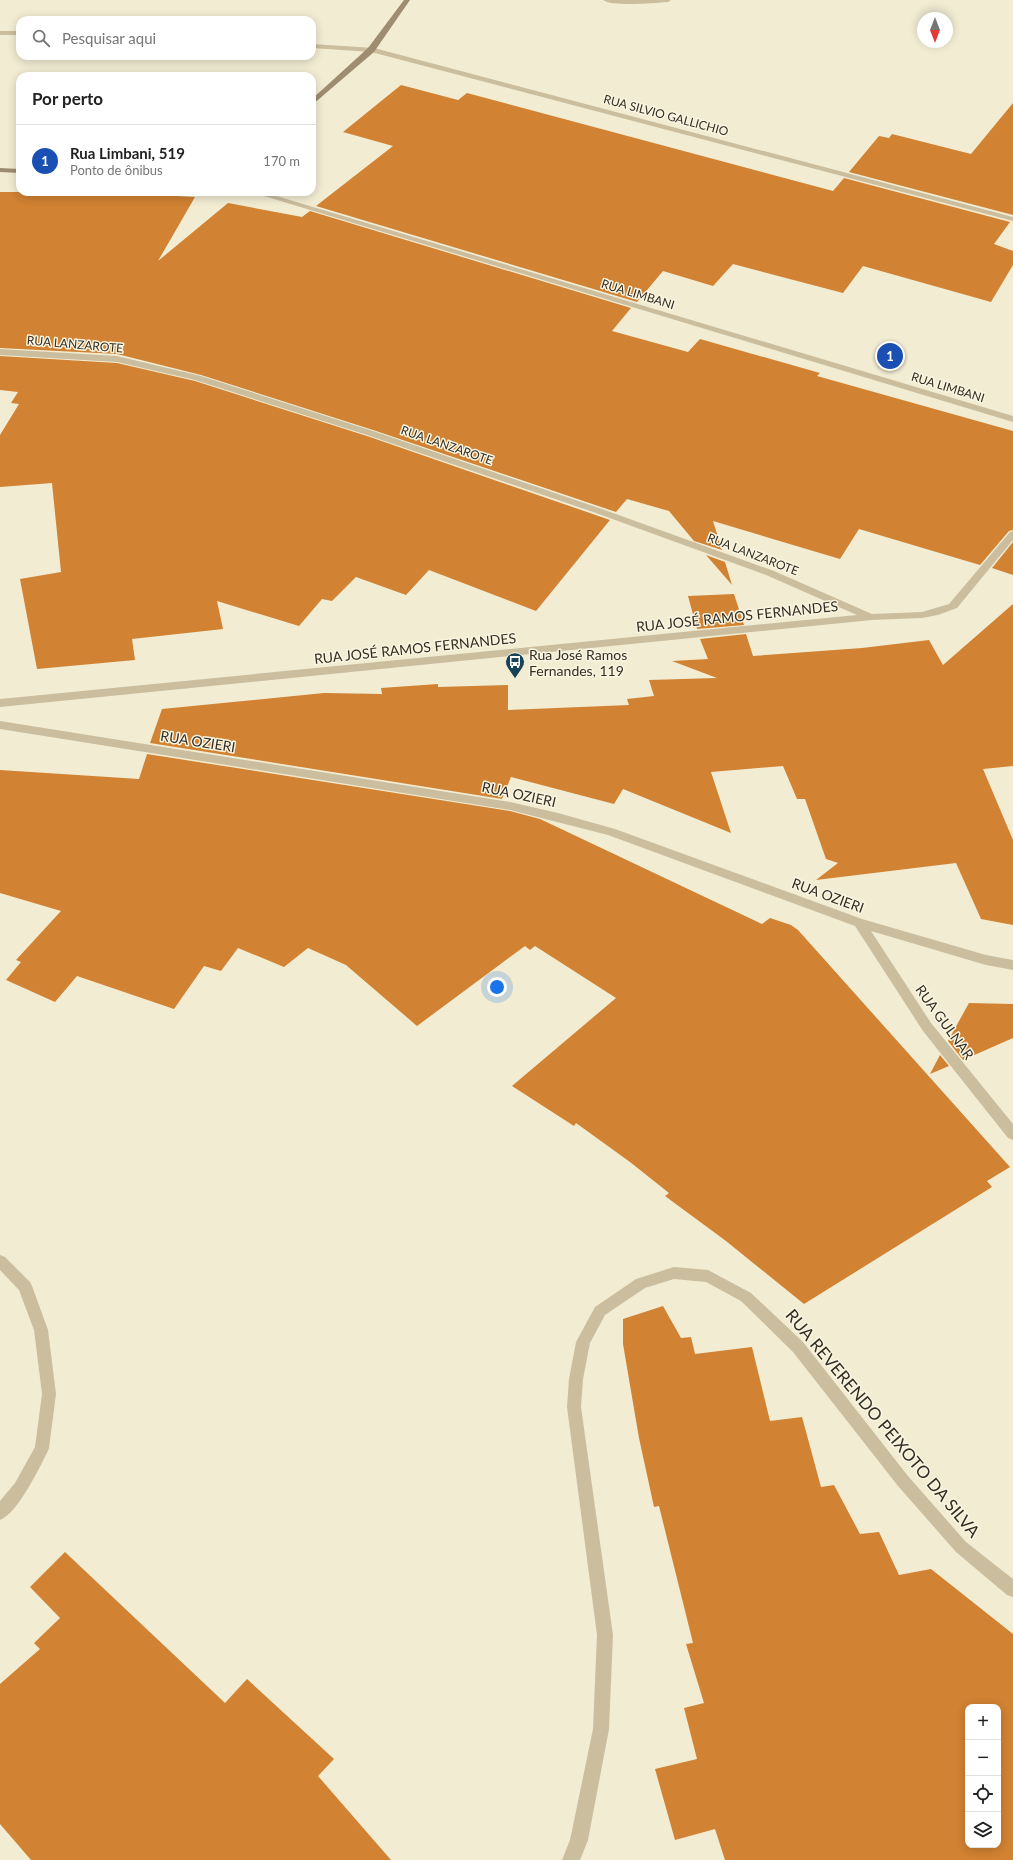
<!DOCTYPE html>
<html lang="pt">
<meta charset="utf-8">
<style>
:root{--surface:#fff;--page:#f2f2f2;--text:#222;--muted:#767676;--line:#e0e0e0;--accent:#1a73e8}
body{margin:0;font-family:Lato,sans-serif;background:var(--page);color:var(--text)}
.controls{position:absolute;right:12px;bottom:12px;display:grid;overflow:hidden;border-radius:8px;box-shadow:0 2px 10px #0003}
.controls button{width:36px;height:36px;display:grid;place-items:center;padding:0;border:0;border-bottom:1px solid var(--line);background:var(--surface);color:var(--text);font:20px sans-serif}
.compass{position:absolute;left:917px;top:12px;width:36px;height:36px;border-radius:50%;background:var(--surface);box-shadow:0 2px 10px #0003;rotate:180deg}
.you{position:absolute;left:497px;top:987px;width:14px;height:14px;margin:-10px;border:3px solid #fff;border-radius:50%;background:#1a73e8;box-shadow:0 0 0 6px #1a73e833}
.badge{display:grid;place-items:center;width:26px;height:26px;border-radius:50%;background:var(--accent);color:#fff;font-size:13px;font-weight:700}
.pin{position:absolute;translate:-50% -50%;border:2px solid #fff;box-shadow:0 1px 4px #0006}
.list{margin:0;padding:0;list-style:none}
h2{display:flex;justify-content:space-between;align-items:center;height:52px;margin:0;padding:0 16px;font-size:17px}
h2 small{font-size:13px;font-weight:400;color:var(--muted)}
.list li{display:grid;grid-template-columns:26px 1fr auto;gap:12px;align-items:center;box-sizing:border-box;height:72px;padding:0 16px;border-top:1px solid var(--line)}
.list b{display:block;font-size:15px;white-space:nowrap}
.list p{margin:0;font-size:13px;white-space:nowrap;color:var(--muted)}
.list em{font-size:13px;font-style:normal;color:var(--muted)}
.icon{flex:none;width:22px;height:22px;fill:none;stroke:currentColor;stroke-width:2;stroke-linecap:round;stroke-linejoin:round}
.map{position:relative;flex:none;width:1013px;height:1860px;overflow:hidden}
.search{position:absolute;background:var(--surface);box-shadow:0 2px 10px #0003;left:16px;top:16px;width:300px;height:44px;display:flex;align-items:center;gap:10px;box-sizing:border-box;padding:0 14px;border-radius:12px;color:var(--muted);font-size:15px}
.panel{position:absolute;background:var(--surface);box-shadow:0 2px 10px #0003;left:16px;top:72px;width:300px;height:124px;border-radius:12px}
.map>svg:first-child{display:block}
.building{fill:#d18232;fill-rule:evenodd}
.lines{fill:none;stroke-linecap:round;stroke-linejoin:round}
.lane{fill:#cbbe9f;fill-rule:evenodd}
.street{fill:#cbbe9f;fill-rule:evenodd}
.secondary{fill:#9e8d71;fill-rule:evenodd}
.labels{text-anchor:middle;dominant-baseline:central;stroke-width:3;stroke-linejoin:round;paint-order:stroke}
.far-street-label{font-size:12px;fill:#342d23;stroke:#faf5e0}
.street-label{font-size:14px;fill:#342d23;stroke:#faf5e0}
.poi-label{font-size:14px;fill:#342d23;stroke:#faf5e0;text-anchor:start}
.near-street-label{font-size:17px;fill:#342d23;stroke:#faf5e0}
</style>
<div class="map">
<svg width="1013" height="1860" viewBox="0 0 1013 1860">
<rect width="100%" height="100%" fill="#f2ecd3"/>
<g class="building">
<polygon points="401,85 458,100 467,93 833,191 844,178 1010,222 994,244 1013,251 1013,265 991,302 863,266 843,293 733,264 713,286 663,271 637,302 316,206 393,146 343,132"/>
<polygon points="1013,103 1013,215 849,172 879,136 889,138 892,134 971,154"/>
<polygon points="0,192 100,192 195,197 158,261 228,203 302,217 310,211 631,308 612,331 688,352 700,339 820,373 817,376 1013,431 1013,530 1009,531 980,565 859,529 840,559 713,521 722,550 694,541 669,511 627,499 616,512 376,431 201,375 117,354 0,348"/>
<polygon points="0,356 117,363 195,381 370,437 610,520 536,611 429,570 406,595 356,577 332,601 322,599 299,626 217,601 223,629 132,639 135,660 37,669 20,579 61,572 52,483 0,487 0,435 19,404 11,403 18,392 0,390"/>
<polygon points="1013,542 1013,575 992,568"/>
<polygon points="706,555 725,562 732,585"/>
<polygon points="734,594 744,625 697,629 688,596"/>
<polygon points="1013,604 1013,766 983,769 1013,840 1013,925 981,919 956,863 816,880 838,863 826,859 805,799 797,799 783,766 711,772 731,833 623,789 614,804 511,777 502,799 150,743 162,709 324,693 382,694 381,688 438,684 438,687 508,685 508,710 629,705 627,699 654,696 649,680 717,678 672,661 708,659 700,639 746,634 753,656 862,648 929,640 943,665"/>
<polygon points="147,754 510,811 540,819 762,924 770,918 791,925 798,930 1010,1167 987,1181 992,1187 804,1304 726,1241 665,1196 669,1193 630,1162 576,1123 574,1126 512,1086 616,998 535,946 530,950 525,946 417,1026 346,965 308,948 284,967 238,948 221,971 204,966 174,1009 77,976 55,1002 6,980 21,962 16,960 61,911 0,893 0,770 139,779"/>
<polygon points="969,1003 1013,1004 1013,1038 963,1060 948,1041"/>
<polygon points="940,1055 949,1066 930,1074"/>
<path d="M663,1306L681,1338L691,1337L695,1354L752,1347L770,1421L802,1417L821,1487L834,1485L860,1534L879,1532L899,1575L931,1569L1013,1634V1860H725L715,1829L675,1840L655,1769L697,1759L684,1708L704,1703L686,1644L693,1643L659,1506L654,1507L639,1438L623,1344V1319ZM968,1707H998V1845H968Z"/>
<polygon points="65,1552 225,1703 247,1679 334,1759 318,1776 391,1860 31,1860 0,1824 0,1684 40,1649 34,1643 60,1618 30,1587"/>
</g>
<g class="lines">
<path class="lane" d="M603,0H671L668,2C654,3 612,7 603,0Z"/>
<g class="street">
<rect x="0" y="31" width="20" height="4"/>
<polygon points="312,44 374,48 1013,217 1013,221 371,52 312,48"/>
<polygon points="251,192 263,192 1013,416 1013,422"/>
<polygon points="0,349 117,356 201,376 376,432 602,509 774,571 872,614 922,612 949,604 1010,532 1013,531 1013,540 957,608 938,615 922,618 872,620 0,707 0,699 857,615 766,575 596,513 370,436 195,380 117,362 0,355"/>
<polygon points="0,721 510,802 558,813 615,829 862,919 986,955 1013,960 1013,970 986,965 871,931 931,1023 1013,1124 1013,1140 1008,1138 923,1031 855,926 608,835 510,810 0,729"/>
<path d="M0,1255L5,1257L30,1282L32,1286L48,1330L56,1394L49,1448L47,1453C38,1470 18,1513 0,1520V1501L15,1483L35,1447L42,1394L34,1330L19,1290L0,1270Z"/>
<polygon points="674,1267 708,1270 751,1293 803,1342 908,1476 966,1542 1013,1579 1013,1597 1007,1595 956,1552 898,1486 793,1352 741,1301 706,1282 674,1279 645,1288 605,1315 590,1343 583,1379 581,1407 613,1635 609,1729 588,1840 580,1860 562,1860 570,1840 593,1729 597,1635 567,1407 569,1379 576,1342 595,1307 636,1279"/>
</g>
<g class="secondary">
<polygon points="404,0 410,0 374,52 312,105 312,99 368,48"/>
<polygon points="0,168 20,169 20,173 0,172"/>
</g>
</g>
<defs>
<g id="bus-pin" transform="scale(1)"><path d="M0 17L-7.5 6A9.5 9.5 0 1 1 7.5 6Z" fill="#164358" stroke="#faf5e0"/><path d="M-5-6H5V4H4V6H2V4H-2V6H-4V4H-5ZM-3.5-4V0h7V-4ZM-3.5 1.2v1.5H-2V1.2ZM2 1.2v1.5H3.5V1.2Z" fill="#fff"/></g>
</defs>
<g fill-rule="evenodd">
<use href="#bus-pin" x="515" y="662"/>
</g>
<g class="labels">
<g class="far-street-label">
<text transform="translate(666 115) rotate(15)">RUA SILVIO GALLICHIO</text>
<text transform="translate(638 294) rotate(17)">RUA LIMBANI</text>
<text transform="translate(75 344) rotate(5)">RUA LANZAROTE</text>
<text transform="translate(948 387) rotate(17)">RUA LIMBANI</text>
<text transform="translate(447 445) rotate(19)">RUA LANZAROTE</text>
<text transform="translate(753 554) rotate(21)">RUA LANZAROTE</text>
</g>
<g class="street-label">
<text transform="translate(737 616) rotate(-6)">RUA JOSÉ RAMOS FERNANDES</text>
<text transform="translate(415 648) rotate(-6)">RUA JOSÉ RAMOS FERNANDES</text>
<text transform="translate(198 741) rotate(9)">RUA OZIERI</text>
<text transform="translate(519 794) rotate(12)">RUA OZIERI</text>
<text transform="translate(828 895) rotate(20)">RUA OZIERI</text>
<text transform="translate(945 1022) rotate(54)">RUA GULNAR</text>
</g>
<g class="poi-label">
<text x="529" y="654">Rua José Ramos<tspan x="529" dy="16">Fernandes, 119</tspan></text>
</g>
<g class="near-street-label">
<text transform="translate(883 1423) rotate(50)">RUA REVERENDO PEIXOTO DA SILVA</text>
</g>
</g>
</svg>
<div class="controls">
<button>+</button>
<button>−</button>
<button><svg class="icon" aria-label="locate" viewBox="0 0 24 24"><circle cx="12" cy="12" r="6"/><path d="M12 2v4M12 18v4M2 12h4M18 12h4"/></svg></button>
<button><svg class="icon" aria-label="layers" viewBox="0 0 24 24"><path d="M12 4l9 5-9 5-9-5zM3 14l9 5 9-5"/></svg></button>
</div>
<svg class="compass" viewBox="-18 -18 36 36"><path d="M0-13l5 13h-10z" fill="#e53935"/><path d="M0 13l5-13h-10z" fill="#767676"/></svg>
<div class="you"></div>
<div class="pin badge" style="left:890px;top:356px;background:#1a4fb4">1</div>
<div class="search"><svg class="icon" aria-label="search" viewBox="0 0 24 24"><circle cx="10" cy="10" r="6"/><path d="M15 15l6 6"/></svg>Pesquisar aqui</div>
<section class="panel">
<h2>Por perto<small></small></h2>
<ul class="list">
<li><span class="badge" style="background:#1a4fb4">1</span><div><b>Rua Limbani, 519</b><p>Ponto de ônibus</p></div><em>170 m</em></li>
</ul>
</section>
</div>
